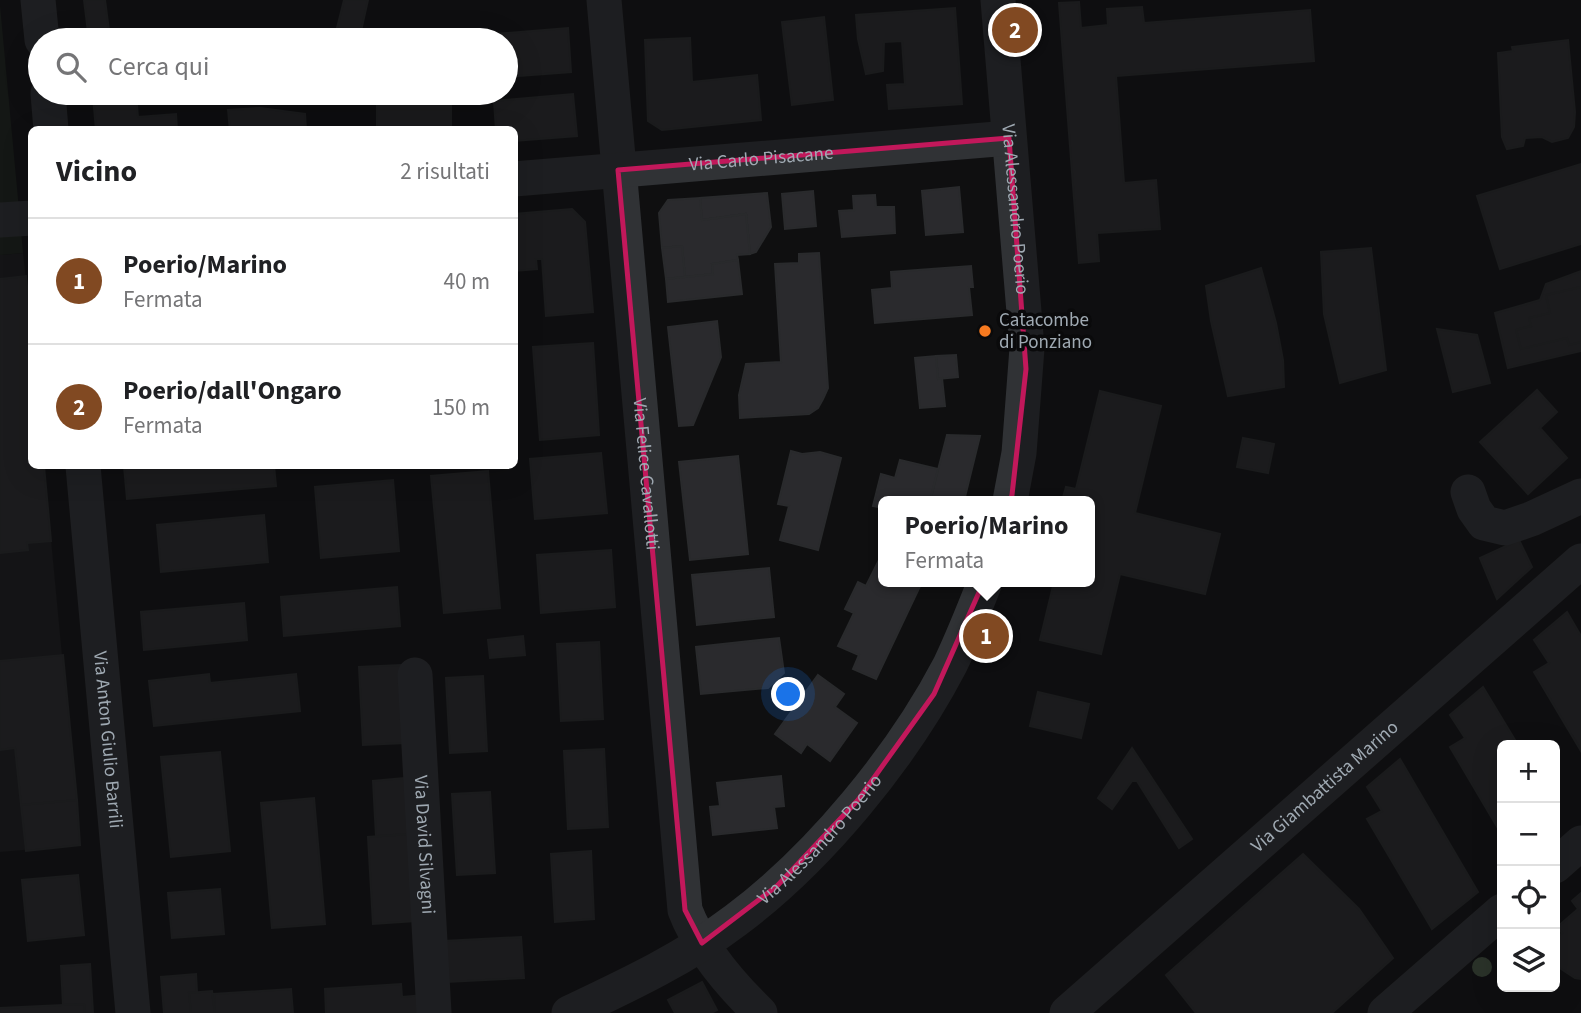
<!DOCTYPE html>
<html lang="it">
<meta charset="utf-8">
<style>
:root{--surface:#fff;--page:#f2f2f2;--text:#202124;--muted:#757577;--line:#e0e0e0;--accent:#814922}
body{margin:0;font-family:"Source Sans 3",sans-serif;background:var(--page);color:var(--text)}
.controls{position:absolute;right:21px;bottom:21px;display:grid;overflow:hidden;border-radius:10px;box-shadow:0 7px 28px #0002}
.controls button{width:63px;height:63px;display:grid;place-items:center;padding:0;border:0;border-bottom:2px solid var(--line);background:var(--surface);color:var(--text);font:35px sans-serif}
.you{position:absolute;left:789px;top:695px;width:24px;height:24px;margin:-18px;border:5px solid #fff;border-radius:50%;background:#1a73e8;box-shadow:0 0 0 10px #1a73e833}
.badge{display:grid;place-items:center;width:46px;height:46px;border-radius:50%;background:var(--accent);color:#fff;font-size:23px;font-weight:700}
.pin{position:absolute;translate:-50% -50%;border:4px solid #fff;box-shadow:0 2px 7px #0006}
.popup{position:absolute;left:878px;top:496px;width:217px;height:91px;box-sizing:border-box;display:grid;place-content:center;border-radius:10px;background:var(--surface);filter:drop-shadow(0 2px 5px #0005);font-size:23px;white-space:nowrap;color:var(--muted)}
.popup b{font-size:26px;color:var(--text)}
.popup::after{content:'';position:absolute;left:50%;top:100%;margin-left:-14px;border:14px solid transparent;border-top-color:var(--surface)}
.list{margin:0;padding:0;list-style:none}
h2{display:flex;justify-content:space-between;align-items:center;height:91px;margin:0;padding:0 28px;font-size:30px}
h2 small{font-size:23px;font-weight:400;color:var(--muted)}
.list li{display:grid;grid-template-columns:46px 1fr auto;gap:21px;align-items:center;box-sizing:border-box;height:126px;padding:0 28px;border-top:2px solid var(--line)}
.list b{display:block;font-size:26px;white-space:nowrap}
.list p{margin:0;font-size:23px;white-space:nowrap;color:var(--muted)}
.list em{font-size:23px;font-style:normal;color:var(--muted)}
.icon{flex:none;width:38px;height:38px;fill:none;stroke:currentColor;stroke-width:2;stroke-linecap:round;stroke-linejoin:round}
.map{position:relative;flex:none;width:1581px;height:1013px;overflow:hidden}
.search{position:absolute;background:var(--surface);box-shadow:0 7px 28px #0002;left:28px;top:28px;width:490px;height:77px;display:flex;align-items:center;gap:18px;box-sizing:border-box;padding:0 24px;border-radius:38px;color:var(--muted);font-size:26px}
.panel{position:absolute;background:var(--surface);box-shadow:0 7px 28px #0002;left:28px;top:126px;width:490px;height:343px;border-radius:10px}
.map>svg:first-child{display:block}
.built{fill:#1b1b1d}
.green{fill:#1c231b}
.building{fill:#2a2a2d;stroke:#292a2c;stroke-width:2}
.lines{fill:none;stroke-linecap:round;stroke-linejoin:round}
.street{stroke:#303235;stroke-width:35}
.tree{fill:#4c5e48}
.marked{fill:none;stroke:#c2185b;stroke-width:5;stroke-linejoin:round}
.poi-dot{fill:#f77a20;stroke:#0a0a0b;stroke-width:2.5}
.labels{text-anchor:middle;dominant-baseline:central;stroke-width:7;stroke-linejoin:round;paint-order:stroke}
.street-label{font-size:19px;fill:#9fa9b2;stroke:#0a0a0b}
.poi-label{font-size:19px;fill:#9fa9b2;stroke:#0a0a0b;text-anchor:start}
</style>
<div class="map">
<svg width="1581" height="1013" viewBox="0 0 1581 1013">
<rect width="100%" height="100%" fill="#0f0f10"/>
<polygon class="built" points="23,253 32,334 32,466 44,466 80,845 0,852 0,255"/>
<polygon class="green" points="0,6 23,253 0,255"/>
<g class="building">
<polygon points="84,0 105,0 110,38 125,40 89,40"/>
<polygon points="344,0 368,0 359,40 334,40"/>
<polygon points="1079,2 1081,28 1108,25 1107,9 1142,7 1144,23 1310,10 1314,61 1116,76 1124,183 1156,180 1160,229 1097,233 1099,261 1079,263 1059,3"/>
<polygon points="955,8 962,104 889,109 887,85 905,84 902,41 884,42 883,71 866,74 858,39 856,15"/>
<polygon points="824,17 833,100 792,105 782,22"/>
<polygon points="568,28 571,72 506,77 506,40 495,40 495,34"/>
<polygon points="690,38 692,82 757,75 761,120 662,130 648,121 645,40"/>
<polygon points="1568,40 1575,112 1574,127 1568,138 1552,142 1542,137 1525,138 1523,146 1507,149 1502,137 1498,53 1513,51 1512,47"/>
<polygon points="136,93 138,117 176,114 177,130 96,130 93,96"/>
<rect x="377" y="93" width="74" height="37"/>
<polygon points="573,94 577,136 514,141 514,130 496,130 494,101"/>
<polygon points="260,108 305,114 306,130 230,130 228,110"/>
<polygon points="1581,164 1581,244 1500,269 1477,196"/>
<polygon points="959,187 963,232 926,235 922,191"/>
<polygon points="813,191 816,226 785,229 782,194"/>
<polygon points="767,193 771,227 756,252 750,254 746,214 702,220 700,198"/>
<polygon points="875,195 876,207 894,207 895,233 842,237 839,211 854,210 853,196"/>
<polygon points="700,198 702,220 746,214 750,254 737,255 738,260 712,264 713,274 685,277 682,246 662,248 659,213 668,200"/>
<polygon points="572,209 585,222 593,312 546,316 542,259 536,259 537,269 514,271 514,214"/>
<polygon points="682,246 685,277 666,279 662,248"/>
<polygon points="1371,248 1386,370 1340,383 1324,314 1321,252"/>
<polygon points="819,253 828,388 823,399 818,408 809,414 740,418 739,395 746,364 781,362 775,264 799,263 799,254"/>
<polygon points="738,260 742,294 668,302 666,279 713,274 712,264"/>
<polygon points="971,266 973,287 969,287 972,315 875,323 872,290 892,288 891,272"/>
<polygon points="1261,268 1276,323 1283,360 1284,387 1228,396 1211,321 1206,286"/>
<polygon points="1581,271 1581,351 1508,368 1495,313 1540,300 1546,284"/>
<polygon points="26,276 32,334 32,466 44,466 51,541 27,543 28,550 0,553 0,279"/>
<polygon points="1581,287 1581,342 1569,345 1567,338 1521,349 1516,330 1531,326 1529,318 1550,313 1546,295"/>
<polygon points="717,321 721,357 693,425 679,426 668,327"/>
<polygon points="1437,329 1477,335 1490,383 1453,392"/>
<polygon points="593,343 599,435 540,440 533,347"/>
<polygon points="956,355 958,377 938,379 936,356"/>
<polygon points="936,356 938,379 942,378 945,406 920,408 915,358"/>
<polygon points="1537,390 1557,412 1540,428 1567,458 1528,494 1480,442"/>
<polygon points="1100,391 1161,406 1135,513 1220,534 1205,594 1120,574 1101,654 1040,640 1054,582 1089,582 1089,501 1062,501 1066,487 1076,489"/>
<polygon points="947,435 980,436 964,501 930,501"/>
<polygon points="1243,438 1274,444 1268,473 1237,467"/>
<polygon points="791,451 802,454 820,452 841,458 818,550 780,540 789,506 778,504"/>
<polygon points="601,453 607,513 535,519 530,459"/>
<polygon points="738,456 748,554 690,560 679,462"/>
<polygon points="900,460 938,469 930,501 883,501 883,508 873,506 881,474 895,478"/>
<polygon points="124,466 274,466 276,486 127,499"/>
<polygon points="488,471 500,608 444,613 431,476"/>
<polygon points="393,480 399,551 321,558 315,487"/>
<polygon points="264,515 268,562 161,572 157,525"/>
<polygon points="1519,540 1532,567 1497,599 1480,558"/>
<polygon points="611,550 615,607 541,613 537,555"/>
<polygon points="880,558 883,560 883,582 922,582 876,679 853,669 859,655 838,646 854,613 845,609 858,582 866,586"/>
<polygon points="769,568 774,617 697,625 692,575"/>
<polygon points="397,587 400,626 284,636 281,597"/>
<polygon points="244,603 247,640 144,650 141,612"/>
<polygon points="1567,612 1581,636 1581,751 1534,672 1549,663 1534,640"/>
<polygon points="523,636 525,655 490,658 488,640"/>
<polygon points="779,638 784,673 768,688 701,694 696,647"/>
<polygon points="599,642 603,719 561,721 557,644"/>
<polygon points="63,655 77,800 21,805 15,748 0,750 0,661"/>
<polygon points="401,665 405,743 363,745 359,667"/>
<polygon points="209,674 210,683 296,674 300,711 154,726 149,681"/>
<polygon points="818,675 844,694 835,707 857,723 830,761 807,744 801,753 775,734"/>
<polygon points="483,676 487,751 450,753 446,678"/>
<polygon points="1483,687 1518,745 1502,745 1502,835 1450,747 1465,738 1450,715"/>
<polygon points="1038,692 1089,704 1081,738 1030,726"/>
<polygon points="1132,748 1192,839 1179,848 1137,781 1132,781 1112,809 1098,798"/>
<polygon points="604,749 608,827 568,829 564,751"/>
<polygon points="220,752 230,851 171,857 161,757"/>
<polygon points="1400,759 1478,892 1432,929 1367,819 1382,811 1367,787"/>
<polygon points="781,776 784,806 774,807 777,828 713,835 710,807 720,806 717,783"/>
<polygon points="404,778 410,834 376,836 373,781"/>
<polygon points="490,792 495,873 457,875 452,794"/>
<polygon points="314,798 325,924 272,928 261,803"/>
<polygon points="77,800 80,845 26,851 21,805"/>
<polygon points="410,834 415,921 373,924 368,837"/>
<polygon points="591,851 594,919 555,922 551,854"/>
<polygon points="1303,854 1359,909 1393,958 1332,1013 1196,1013 1166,975"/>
<polygon points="78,875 84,935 28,941 22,880"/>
<polygon points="220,889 224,934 172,938 168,893"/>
<polygon points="1581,893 1581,979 1575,978 1555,965 1555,940 1562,933 1557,927 1578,909 1572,901"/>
<polygon points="521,937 524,978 446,982 444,941"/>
<polygon points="90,964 93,1013 85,1013 84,1004 63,1005 61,966"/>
<polygon points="196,974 197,992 189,993 191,1013 164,1013 161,977"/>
<polygon points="702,982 717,1010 711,1013 675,1013 668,1000"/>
<polygon points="401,984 402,997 424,995 425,1013 326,1013 325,989"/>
<polygon points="291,989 293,1013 215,1013 214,994"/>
<polygon points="212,991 215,1013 191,1013 189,993"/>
<polygon points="84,1004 85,1013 0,1013 0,1008"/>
</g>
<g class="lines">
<g class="street">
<polyline points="38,0 42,40"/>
<path id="s1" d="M604,0L685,910C700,949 730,984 760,1013"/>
<path id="s2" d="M998,0L1027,348L1019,453L1010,501"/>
<polyline points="48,93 51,130"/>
<path id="s3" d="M514,179L1009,138"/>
<polyline points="0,220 32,218"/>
<path id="s4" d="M83,466L133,1013"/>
<polyline points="1468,492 1474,509 1484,523 1505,528 1531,519 1581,496"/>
<path id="s5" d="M415,675L434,1013"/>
<polyline points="1555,866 1581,843"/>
<path id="s6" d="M569,1013C626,986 686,958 736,920C819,858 902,757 950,665C963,638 974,610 985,582"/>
<path id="s7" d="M1067,1013L1581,561"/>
<polyline points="1385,1013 1502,911"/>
</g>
</g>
<circle class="tree" cx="1482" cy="967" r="10"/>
<path d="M0 0H1581V1013H0ZM1009,138L1026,369L1012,495L992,563L934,694L858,800L777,886L702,943L685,910L618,170Z" fill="#0f0f10" fill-opacity=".55" fill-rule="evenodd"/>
<path class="marked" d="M1009,138L1026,369L1012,495L992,563L934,694L858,800L777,886L702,943L685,910L618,170Z"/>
<circle class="poi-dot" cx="985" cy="331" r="7"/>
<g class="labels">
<g class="street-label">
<text stroke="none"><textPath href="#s3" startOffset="248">Via Carlo Pisacane</textPath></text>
<text stroke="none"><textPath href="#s2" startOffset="210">Via Alessandro Poerio</textPath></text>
<text stroke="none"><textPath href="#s1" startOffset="476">Via Felice Cavallotti</textPath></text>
<text stroke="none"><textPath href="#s4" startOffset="275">Via Anton Giulio Barrili</textPath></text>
<text stroke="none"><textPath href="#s7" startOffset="343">Via Giambattista Marino</textPath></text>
<text stroke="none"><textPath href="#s6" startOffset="308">Via Alessandro Poerio</textPath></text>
<text stroke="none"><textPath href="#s5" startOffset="170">Via David Silvagni</textPath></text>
</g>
<g class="poi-label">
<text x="999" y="320">Catacombe<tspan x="999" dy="22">di Ponziano</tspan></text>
</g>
</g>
</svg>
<div class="controls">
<button>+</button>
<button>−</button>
<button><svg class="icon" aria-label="locate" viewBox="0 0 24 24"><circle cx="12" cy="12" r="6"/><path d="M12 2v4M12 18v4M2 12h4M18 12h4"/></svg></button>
<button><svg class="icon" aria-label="layers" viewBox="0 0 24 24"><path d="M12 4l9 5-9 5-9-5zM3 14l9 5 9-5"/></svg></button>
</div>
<div class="you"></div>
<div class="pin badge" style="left:986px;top:636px">1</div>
<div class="popup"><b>Poerio/Marino</b>Fermata</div>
<div class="pin badge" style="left:1015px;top:30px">2</div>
<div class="search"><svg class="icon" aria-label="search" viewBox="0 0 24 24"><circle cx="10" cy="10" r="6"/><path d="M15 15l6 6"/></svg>Cerca qui</div>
<section class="panel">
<h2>Vicino<small>2 risultati</small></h2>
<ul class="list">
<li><span class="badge">1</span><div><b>Poerio/Marino</b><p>Fermata</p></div><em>40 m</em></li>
<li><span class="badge">2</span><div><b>Poerio/dall'Ongaro</b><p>Fermata</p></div><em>150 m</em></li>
</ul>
</section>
</div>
